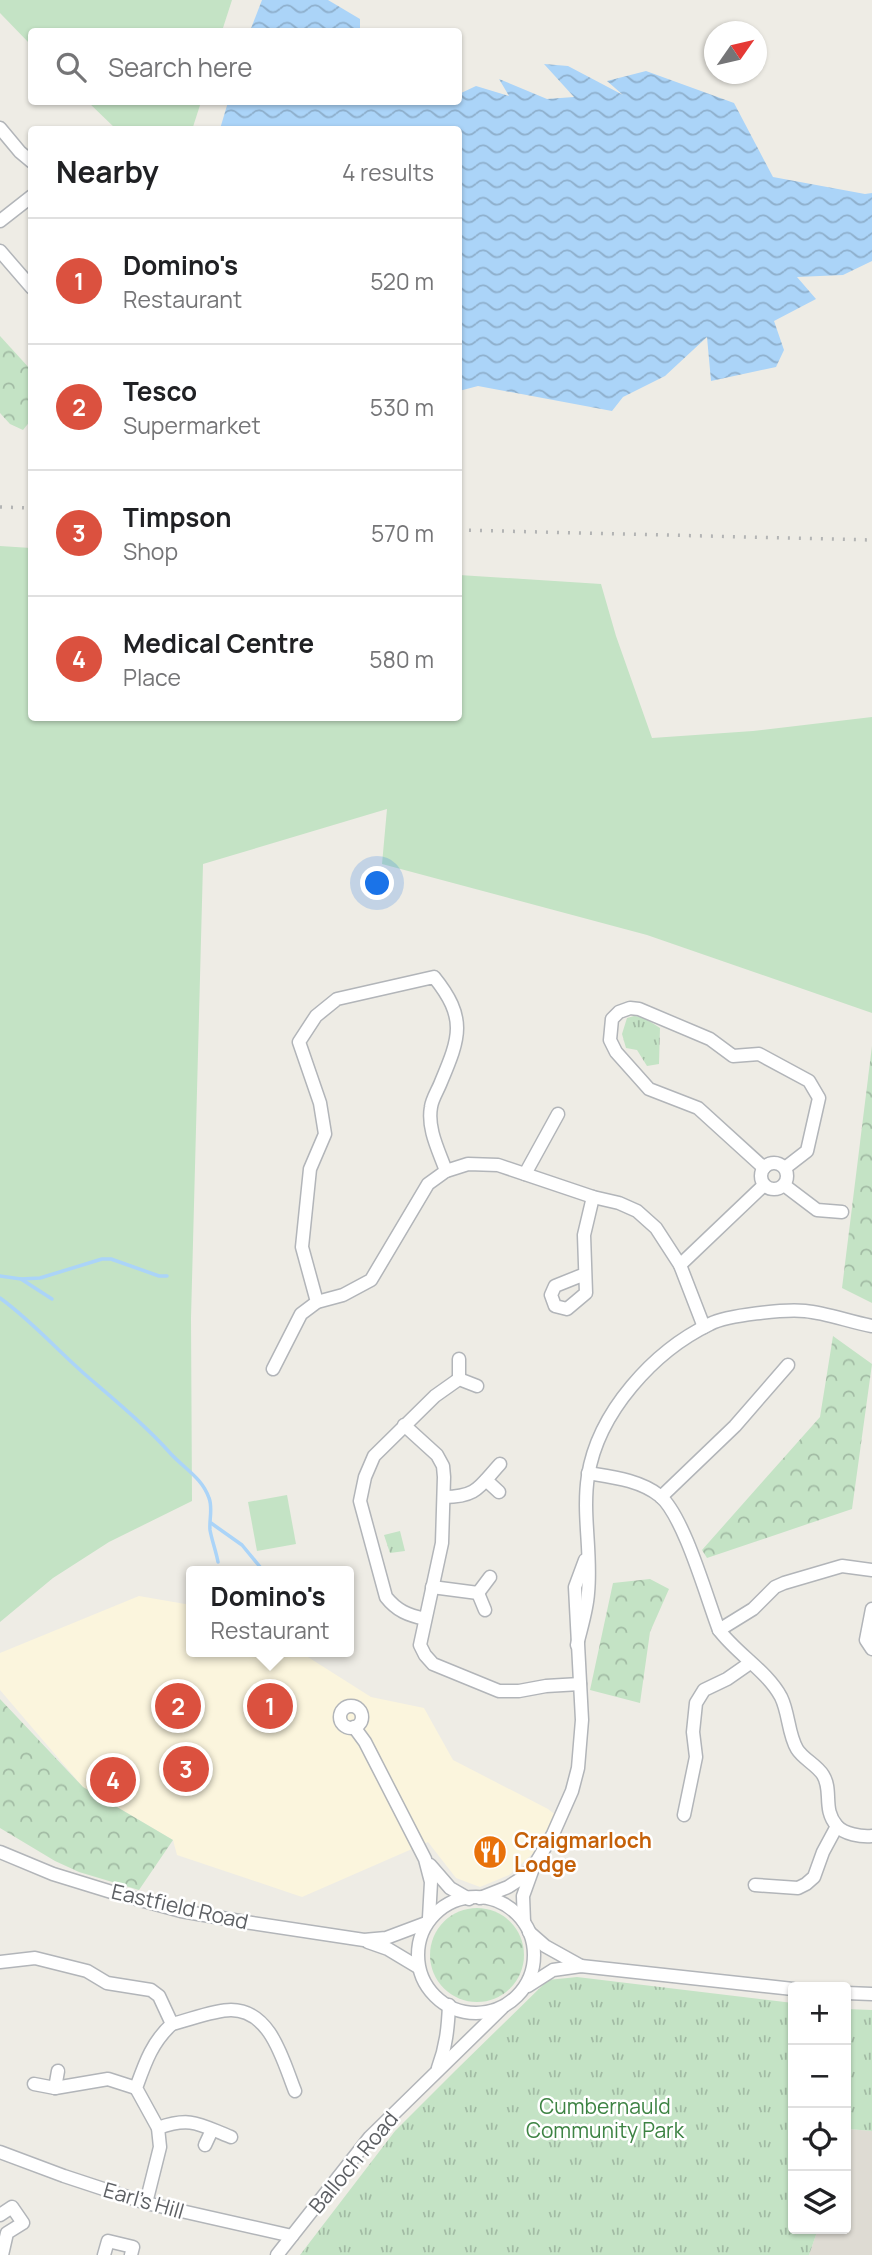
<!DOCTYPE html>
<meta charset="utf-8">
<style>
:root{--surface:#fff;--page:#f6f6f6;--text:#202124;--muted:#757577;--line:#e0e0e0;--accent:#db513f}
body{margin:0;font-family:Manrope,sans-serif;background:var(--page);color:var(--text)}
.controls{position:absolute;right:21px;bottom:21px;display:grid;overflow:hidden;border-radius:7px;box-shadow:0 2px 5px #0004}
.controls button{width:63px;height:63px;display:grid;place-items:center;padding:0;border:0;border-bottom:2px solid var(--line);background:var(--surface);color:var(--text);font:35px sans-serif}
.compass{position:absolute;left:704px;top:21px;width:63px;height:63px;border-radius:50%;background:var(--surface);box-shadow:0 2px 5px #0004;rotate:56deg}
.you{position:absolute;left:378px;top:884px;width:24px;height:24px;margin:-18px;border:5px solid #fff;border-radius:50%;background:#1a73e8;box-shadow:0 0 0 10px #1a73e833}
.badge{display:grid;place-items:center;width:46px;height:46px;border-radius:50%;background:var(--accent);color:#fff;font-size:23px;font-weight:700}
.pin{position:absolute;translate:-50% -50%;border:4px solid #fff;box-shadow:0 2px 7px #0006}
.popup{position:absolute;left:186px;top:1566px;width:168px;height:91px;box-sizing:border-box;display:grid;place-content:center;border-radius:7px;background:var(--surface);filter:drop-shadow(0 2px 5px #0005);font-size:23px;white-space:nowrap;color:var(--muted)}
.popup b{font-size:26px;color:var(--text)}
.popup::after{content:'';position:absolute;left:50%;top:100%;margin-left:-14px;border:14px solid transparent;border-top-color:var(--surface)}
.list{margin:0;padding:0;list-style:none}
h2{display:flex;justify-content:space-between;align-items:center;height:91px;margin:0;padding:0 28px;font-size:30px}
h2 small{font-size:23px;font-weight:400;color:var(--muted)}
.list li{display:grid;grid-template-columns:46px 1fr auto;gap:21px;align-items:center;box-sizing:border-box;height:126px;padding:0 28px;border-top:2px solid var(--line)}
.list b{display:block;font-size:26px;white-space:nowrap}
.list p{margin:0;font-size:23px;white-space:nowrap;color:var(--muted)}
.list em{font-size:23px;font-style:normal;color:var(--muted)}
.icon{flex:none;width:38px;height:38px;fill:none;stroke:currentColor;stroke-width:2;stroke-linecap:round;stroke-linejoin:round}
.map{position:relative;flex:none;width:872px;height:2255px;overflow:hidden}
.search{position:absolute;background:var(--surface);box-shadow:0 2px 5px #0004;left:28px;top:28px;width:434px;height:77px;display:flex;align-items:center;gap:18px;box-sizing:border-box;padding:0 24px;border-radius:7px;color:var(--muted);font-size:26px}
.panel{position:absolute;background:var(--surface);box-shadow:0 2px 5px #0004;left:28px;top:126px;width:434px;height:595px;border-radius:7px}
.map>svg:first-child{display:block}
.commercial{fill:#fbf5dd}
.education{fill:#dedbd3}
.grass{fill:#c4e3c5}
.forest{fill:url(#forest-crowns)}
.park{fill:url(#park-tufts)}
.water{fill:url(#water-waves)}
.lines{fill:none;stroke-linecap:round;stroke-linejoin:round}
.stream{stroke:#abd4f8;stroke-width:3.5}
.minor-casing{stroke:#b2b5b9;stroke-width:15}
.minor{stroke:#fff;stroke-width:12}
.rail{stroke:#b3b4b4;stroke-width:3.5;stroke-dasharray:2 9;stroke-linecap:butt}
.labels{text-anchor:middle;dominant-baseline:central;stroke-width:5;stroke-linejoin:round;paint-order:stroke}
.food-label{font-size:21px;font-weight:bold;fill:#c56008;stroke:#fff;text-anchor:start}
.street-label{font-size:21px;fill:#5d6064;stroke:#fff}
.park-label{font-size:21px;fill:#3d8343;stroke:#fff}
</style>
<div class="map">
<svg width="872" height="2255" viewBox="0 0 872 2255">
<defs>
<pattern id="forest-crowns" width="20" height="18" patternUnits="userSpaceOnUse" patternTransform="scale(1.75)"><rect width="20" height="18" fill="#c4e3c5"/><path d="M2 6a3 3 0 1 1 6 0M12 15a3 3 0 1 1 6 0" fill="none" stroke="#a2bba4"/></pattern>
<pattern id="park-tufts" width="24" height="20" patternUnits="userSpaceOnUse" patternTransform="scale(1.75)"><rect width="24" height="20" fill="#c4e3c5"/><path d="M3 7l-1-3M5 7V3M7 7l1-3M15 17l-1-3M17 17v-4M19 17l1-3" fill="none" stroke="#a2bba4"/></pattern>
<pattern id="water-waves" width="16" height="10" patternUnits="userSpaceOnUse" patternTransform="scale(1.75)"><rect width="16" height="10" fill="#abd4f8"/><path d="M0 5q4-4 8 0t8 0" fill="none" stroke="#8eafcc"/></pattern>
</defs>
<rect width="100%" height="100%" fill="#eeece5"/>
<polygon class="commercial" points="139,1596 191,1605 191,1652 300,1652 371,1697 424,1708 453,1760 548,1809 557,1816 538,1849 509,1875 480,1887 456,1878 428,1842 302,1897 177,1855 173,1840 83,1787 0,1690 0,1653"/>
<polygon class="education" points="849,2129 872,2131 872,2255 809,2255 818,2229 846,2229 846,2139"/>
<g class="grass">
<polygon points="0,0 232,0 222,31 32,32 31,45 0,13"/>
<polygon points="88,102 201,102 192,130 116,129"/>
<polygon points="0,546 31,548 32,718 458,718 459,575 601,584 616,636 652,738 753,731 872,717 872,1013 647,935 382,864 387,809 203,864 191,1318 192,1501 109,1542 53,1578 0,1622"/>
<polygon points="287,1495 296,1544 257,1551 248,1502"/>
</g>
<g class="forest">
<polygon points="0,336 31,370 31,420 23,430 10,424 0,413"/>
<polygon points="872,1046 872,1303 842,1288"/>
<polygon points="833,1336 872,1364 852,1509 707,1558 702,1550 820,1417"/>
<polygon points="650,1579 669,1589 650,1632 640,1703 590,1690 613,1583"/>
<polygon points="0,1699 83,1787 173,1840 139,1890 79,1872 55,1861 0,1828"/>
<circle cx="477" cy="1955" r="47"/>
</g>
<g class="park">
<polygon points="634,1016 643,1017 660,1028 659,1064 647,1066 637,1050 626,1048 622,1034 627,1018"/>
<polygon points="400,1531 405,1551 390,1553 384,1535"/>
<polygon points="577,1977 793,2003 793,2229 818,2229 809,2255 300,2255 395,2131 456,2070 548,1980"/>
<polygon points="846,2009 872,2010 872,2131 849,2129 846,2139"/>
</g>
<g class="water">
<polygon points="262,0 328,0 360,19 360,31 250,31"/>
<polygon points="544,64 568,66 623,95 607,81 646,71 734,103 773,177 865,194 872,193 872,261 843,275 797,277 816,299 774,321 784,350 776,367 711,381 707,337 665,376 623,397 612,411 478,386 459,391 458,130 220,129 228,102 421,102 432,105 441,102 458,102 459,94 476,86 509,96 499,79 547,99 574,97"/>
</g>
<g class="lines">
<g class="stream">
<polyline points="0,1276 21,1279 40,1278 102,1259 111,1259 159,1276 167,1276"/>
<polyline points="21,1279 52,1299"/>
<path d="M0,1298C32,1321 58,1351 88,1377C117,1402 146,1426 171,1454C185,1469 202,1478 209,1498C213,1508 209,1520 210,1530C212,1541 216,1551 218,1562"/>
<polyline points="211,1523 242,1545 261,1568"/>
</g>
<g class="minor-casing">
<g id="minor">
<polyline points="0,128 20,152 32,162"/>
<polyline points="0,221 32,196"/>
<polyline points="0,251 32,288"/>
<circle cx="774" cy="1176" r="13"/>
<polyline points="764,1168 698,1108 649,1089 616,1052 610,1040 612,1019 619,1012 630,1008 639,1009 710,1039 733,1056 759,1054 809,1081 819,1098 807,1151 785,1168"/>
<polyline points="525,1174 558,1114"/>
<polyline points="784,1185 817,1210 842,1212"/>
<polyline points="680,1265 764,1185"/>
<polyline points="585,1274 555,1286 551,1295 555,1306 567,1309 586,1293 584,1235 593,1197"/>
<path d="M317,1302L302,1247L310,1169L325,1134L320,1103L299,1042L316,1016L337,999L434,977C467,1018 460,1037 441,1082C438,1090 432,1099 431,1107C427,1129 439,1151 446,1171"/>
<polyline points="273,1369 301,1314 317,1302 343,1295 371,1280 428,1184 446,1171 468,1164 498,1165 593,1197 619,1203 637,1211 656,1228 680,1265 704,1327"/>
<polyline points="459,1379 459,1359"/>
<polyline points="404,1425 437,1455 443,1466 444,1477 442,1543 420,1645 425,1655 433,1664 499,1691 519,1691 546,1686 580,1684"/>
<path d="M588,1473C612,1477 640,1480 660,1496C684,1516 707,1599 719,1630C737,1654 767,1671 781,1697C789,1713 788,1734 797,1749C803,1759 817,1765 823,1775C833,1791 822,1809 837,1826C844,1834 861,1837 872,1836"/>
<polyline points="486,1480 499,1492"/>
<path d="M444,1497C477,1497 479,1487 500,1464"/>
<polyline points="661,1497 735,1426 788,1365"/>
<polyline points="432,1587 478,1593 490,1577"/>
<polyline points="478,1593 485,1610"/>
<polyline points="872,1609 866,1640 872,1649"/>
<path d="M425,1619C408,1615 397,1611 386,1597L360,1501L365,1477L374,1456L435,1396L459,1379L477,1386"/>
<polyline points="719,1630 753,1609 775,1587 784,1583 842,1566 872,1570"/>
<path d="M577,1645C581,1628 587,1610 588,1593C592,1553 582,1515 588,1476C598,1412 654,1351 710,1324C727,1315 785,1309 805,1311C827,1313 850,1322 872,1326"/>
<circle cx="351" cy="1717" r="11"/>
<polyline points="354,1727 365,1742 425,1859 431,1882 429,1918"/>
<polyline points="684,1815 696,1757 693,1732 696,1703 704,1690 727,1679 750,1663"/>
<polyline points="0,1852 53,1874 118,1894 181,1911 245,1922 364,1940 386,1938 426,1923"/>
<polyline points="430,1865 450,1888 469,1899"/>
<polyline points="755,1885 798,1888 806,1884 814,1877 823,1852 837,1826"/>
<circle cx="476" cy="1955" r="58"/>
<polyline points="480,1898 508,1887 522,1878 534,1866 553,1834 572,1791 578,1768 582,1720 575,1587 585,1560"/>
<polyline points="524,1922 523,1896 532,1871"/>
<polyline points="529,1932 545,1946 581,1966"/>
<polyline points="368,1942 388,1949 418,1967"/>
<path d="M0,1962L35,1958L87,1971L107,1983L151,1990L159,1996L172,2024C152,2042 145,2063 136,2088L158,2128L160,2147L146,2203"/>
<polyline points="528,1986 553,1970 581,1966 793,1989"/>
<polyline points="846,1993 872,1994"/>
<path d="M172,2024C189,2020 214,2010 231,2010C271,2010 283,2061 295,2091"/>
<path d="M438,2068C446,2047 448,2028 449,2005"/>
<polyline points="34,2084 55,2088 108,2079 136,2088"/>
<polyline points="55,2088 58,2071"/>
<path d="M158,2128C192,2116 200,2125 231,2137"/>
<polyline points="205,2145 212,2130"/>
<polyline points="0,2152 64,2176 146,2203 292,2236"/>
<polyline points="0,2215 12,2207 23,2223 7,2233 2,2255"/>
<polyline points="104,2255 108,2241 133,2247 131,2255"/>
<polyline points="277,2255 370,2137 502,2008"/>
</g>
</g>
<use href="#minor" class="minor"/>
<g class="rail">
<polyline points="0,507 32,508"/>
<polyline points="458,530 872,540"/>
</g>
</g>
<defs>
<g id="restaurant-disc" transform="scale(1.75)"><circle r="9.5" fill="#e8710a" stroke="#fff"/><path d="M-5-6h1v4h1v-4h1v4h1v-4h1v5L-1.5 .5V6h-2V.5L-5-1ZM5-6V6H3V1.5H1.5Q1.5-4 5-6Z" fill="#fff"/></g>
</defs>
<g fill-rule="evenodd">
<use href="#restaurant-disc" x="490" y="1852"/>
</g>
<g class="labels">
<g class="food-label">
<text x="514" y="1840">Craigmarloch<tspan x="514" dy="24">Lodge</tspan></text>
</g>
<g class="street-label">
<text transform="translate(180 1906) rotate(13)">Eastfield Road</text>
<text transform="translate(353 2162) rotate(-50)">Balloch Road</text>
<text transform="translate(144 2200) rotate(16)">Earl's Hill</text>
</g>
<g class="park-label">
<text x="605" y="2106">Cumbernauld<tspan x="605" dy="24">Community Park</tspan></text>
</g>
</g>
</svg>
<div class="controls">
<button>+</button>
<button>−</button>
<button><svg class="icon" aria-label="locate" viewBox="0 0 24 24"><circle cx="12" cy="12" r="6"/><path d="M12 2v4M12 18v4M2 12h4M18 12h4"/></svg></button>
<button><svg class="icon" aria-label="layers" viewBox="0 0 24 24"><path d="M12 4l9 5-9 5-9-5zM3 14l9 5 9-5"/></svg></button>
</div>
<svg class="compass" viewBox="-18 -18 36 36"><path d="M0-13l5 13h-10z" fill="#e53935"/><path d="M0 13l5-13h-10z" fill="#757577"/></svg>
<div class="you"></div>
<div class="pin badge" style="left:270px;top:1706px">1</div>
<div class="popup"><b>Domino's</b>Restaurant</div>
<div class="pin badge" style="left:178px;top:1706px">2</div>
<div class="pin badge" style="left:186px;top:1769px">3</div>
<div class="pin badge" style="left:113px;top:1780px">4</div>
<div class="search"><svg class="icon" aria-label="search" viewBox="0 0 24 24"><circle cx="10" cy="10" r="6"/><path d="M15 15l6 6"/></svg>Search here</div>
<section class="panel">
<h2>Nearby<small>4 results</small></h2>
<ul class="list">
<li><span class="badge">1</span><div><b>Domino's</b><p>Restaurant</p></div><em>520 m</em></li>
<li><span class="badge">2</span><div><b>Tesco</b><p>Supermarket</p></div><em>530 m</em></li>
<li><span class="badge">3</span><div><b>Timpson</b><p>Shop</p></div><em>570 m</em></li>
<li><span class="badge">4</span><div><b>Medical Centre</b><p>Place</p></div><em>580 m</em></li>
</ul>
</section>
</div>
